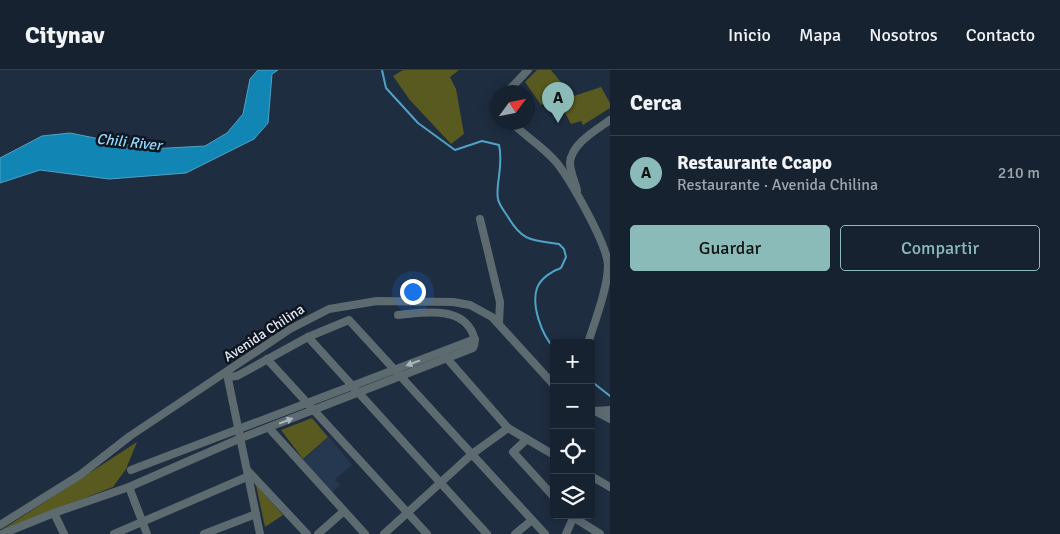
<!DOCTYPE html>
<html lang="es">
<meta charset="utf-8">
<style>
:root{--surface:#172231;--page:#202a39;--text:#f1f3f6;--muted:#9ea4ab;--line:#363f4d;--accent:#8bbbb9}
body{margin:0;font-family:Signika,sans-serif;background:var(--page);color:var(--text)}
.controls{position:absolute;right:15px;bottom:15px;display:grid;overflow:hidden;border-radius:5px;box-shadow:0 2px 12px #0003}
.controls button{width:45px;height:45px;display:grid;place-items:center;padding:0;border:0;border-bottom:1px solid var(--line);background:var(--surface);color:var(--text);font:25px sans-serif}
.compass{position:absolute;left:490px;top:15px;width:45px;height:45px;border-radius:50%;background:var(--surface);box-shadow:0 2px 12px #0003;rotate:57deg}
.you{position:absolute;left:412px;top:221px;width:18px;height:18px;margin:-12px;border:4px solid #fff;border-radius:50%;background:#1a73e8;box-shadow:0 0 0 8px #1a73e833}
.badge{display:grid;place-items:center;width:32px;height:32px;border-radius:50%;background:var(--accent);color:#111;font-size:16px;font-weight:700}
.pin{position:absolute;translate:-50% -41px;filter:drop-shadow(0 1px 2px #0008)}
.pin::after{content:'';position:absolute;top:26px;width:18px;height:15px;background:inherit;clip-path:polygon(0 0,100% 0,50% 100%)}
.list{margin:0;padding:0;list-style:none}
h2{display:flex;justify-content:space-between;align-items:center;height:65px;margin:0;padding:0 20px;font-size:21px}
h2 small{font-size:16px;font-weight:400;color:var(--muted)}
.list li{display:grid;grid-template-columns:32px 1fr auto;gap:15px;align-items:center;box-sizing:border-box;height:75px;padding:0 20px;border-top:1px solid var(--line)}
.list b{display:block;font-size:19px;white-space:nowrap}
.list p{margin:0;font-size:16px;white-space:nowrap;color:var(--muted)}
.list em{font-size:16px;font-style:normal;color:var(--muted)}
.actions{display:flex;gap:10px;padding:15px 20px}
.actions a{flex:1;padding:11px 0;border:1px solid var(--accent);border-radius:5px;text-align:center;font-size:18px;color:var(--accent)}
.actions .main{background:var(--accent);color:#111}
.icon{flex:none;width:28px;height:28px;fill:none;stroke:currentColor;stroke-width:2;stroke-linecap:round;stroke-linejoin:round}
.map{position:relative;flex:none;width:610px;height:464px;overflow:hidden}
header{display:flex;align-items:center;gap:30px;box-sizing:border-box;height:70px;padding:0 25px;background:var(--surface);border-bottom:1px solid var(--line)}
header strong{font-size:24px}
nav{display:flex;gap:28px;margin-inline-start:auto;font-size:18px}
main{display:flex}
aside{flex:1;background:var(--surface)}
.map>svg:first-child{display:block}
.built{fill:#263750}
.green{fill:#585a1f}
.water{fill:#1185b3;stroke:#4fa3c7}
.lines{fill:none;stroke-linecap:round;stroke-linejoin:round}
.stream{stroke:#4fa3c7;stroke-width:2}
.minor{stroke:#5d6b70;stroke-width:8}
.oneway{fill:#abb6c0}
.labels{text-anchor:middle;dominant-baseline:central;stroke-width:5;stroke-linejoin:round;paint-order:stroke}
.street-label{font-size:14px;fill:#dfe8f6;stroke:#0f151e}
.water-label{font-size:15px;font-style:italic;fill:#93d9ff;stroke:#0f151e}
</style>
<header>
<strong>Citynav</strong>
<nav><a>Inicio</a><a>Mapa</a><a>Nosotros</a><a>Contacto</a></nav>
</header>
<main>
<div class="map">
<svg width="610" height="464" viewBox="0 0 610 464">
<rect width="100%" height="100%" fill="#1f2d41"/>
<polygon class="built" points="329,367 352,395 335,409 340,415 331,423 303,390"/>
<g class="green">
<polygon points="403,0 459,0 450,7 456,19 464,64 451,74 409,29 393,6"/>
<polygon points="537,0 551,0 569,22 541,35 525,12"/>
<polygon points="601,17 610,33 610,38 583,55 581,51 571,54 559,31"/>
<polygon points="312,348 328,367 303,389 281,360"/>
<polygon points="137,372 126,399 113,417 0,461"/>
<polygon points="256,415 283,445 265,457"/>
</g>
<polygon class="water" points="258,0 278,0 272,4 268,53 254,69 186,103 109,109 40,100 0,113 0,88 42,66 70,63 150,79 205,76 227,63 243,44 250,9"/>
<g class="lines">
<g class="stream">
<path d="M382,0L386,18L418,53L455,80L482,71L499,75C504,96 495,115 498,129C499,135 505,142 508,147C523,172 532,170 559,174L564,179L566,187L561,198C552,201 541,208 537,218C531,236 542,265 554,278"/>
<polyline points="591,311 610,326"/>
</g>
<g class="minor">
<polyline points="507,22 528,0"/>
<path d="M511,52C526,67 544,77 557,93C571,111 607,174 608,195C608,217 595,251 588,273"/>
<path d="M577,120C575,112 570,101 570,93C571,74 596,60 610,50"/>
<polyline points="480,149 500,232 499,254"/>
<polyline points="308,267 487,464"/>
<polyline points="444,285 508,358 554,385"/>
<polyline points="267,289 427,464"/>
<polyline points="227,304 260,464"/>
<polyline points="228,307 237,306 308,267 349,250 545,464"/>
<polyline points="591,339 610,349"/>
<polyline points="595,341 610,340"/>
<polyline points="269,358 365,464"/>
<polyline points="527,369 513,382 554,427"/>
<polyline points="131,400 475,269"/>
<polyline points="248,401 307,464"/>
<polyline points="591,406 610,417"/>
<polyline points="129,417 147,464"/>
<polyline points="54,443 64,464"/>
<polyline points="570,445 600,464"/>
<polyline points="0,455 80,405 130,366 290,259 329,239 377,231 453,232 470,235 492,247 554,315"/>
<path d="M2,464L54,443L129,417L241,368L473,278C476,273 475,269 473,264C461,235 423,243 398,245"/>
<polyline points="114,464 249,406"/>
<polyline points="204,464 256,444"/>
<polyline points="318,464 344,441"/>
<polyline points="384,464 472,384 508,358"/>
<polyline points="515,464 532,450"/>
<polyline points="566,464 573,448"/>
</g>
</g>
<defs><path id="oneway-solid" d="M-6-.8H1V-3.2L6.5 0L1 3.2V.8H-6Z" transform="scale(1.25)"/></defs>
<g class="oneway">
<use href="#oneway-solid" transform="translate(413 293) rotate(159)"/>
<use href="#oneway-solid" transform="translate(286 351) rotate(-21)"/>
</g>
<g class="labels">
<g class="street-label">
<text transform="translate(264 263) rotate(-33)">Avenida Chilina</text>
</g>
<g class="water-label">
<text transform="translate(129 72) rotate(6)">Chili River</text>
</g>
</g>
</svg>
<div class="controls">
<button>+</button>
<button>−</button>
<button><svg class="icon" aria-label="locate" viewBox="0 0 24 24"><circle cx="12" cy="12" r="6"/><path d="M12 2v4M12 18v4M2 12h4M18 12h4"/></svg></button>
<button><svg class="icon" aria-label="layers" viewBox="0 0 24 24"><path d="M12 4l9 5-9 5-9-5zM3 14l9 5 9-5"/></svg></button>
</div>
<svg class="compass" viewBox="-18 -18 36 36"><path d="M0-13l5 13h-10z" fill="#e53935"/><path d="M0 13l5-13h-10z" fill="#9ea4ab"/></svg>
<div class="you"></div>
<div class="pin badge" style="left:558px;top:53px">A</div>
</div>
<aside>
<h2>Cerca<small></small></h2>
<ul class="list">
<li><span class="badge">A</span><div><b>Restaurante Ccapo</b><p>Restaurante · Avenida Chilina</p></div><em>210 m</em></li>
</ul>
<div class="actions"><a class="main">Guardar</a><a>Compartir</a></div>
</aside>
</main>
